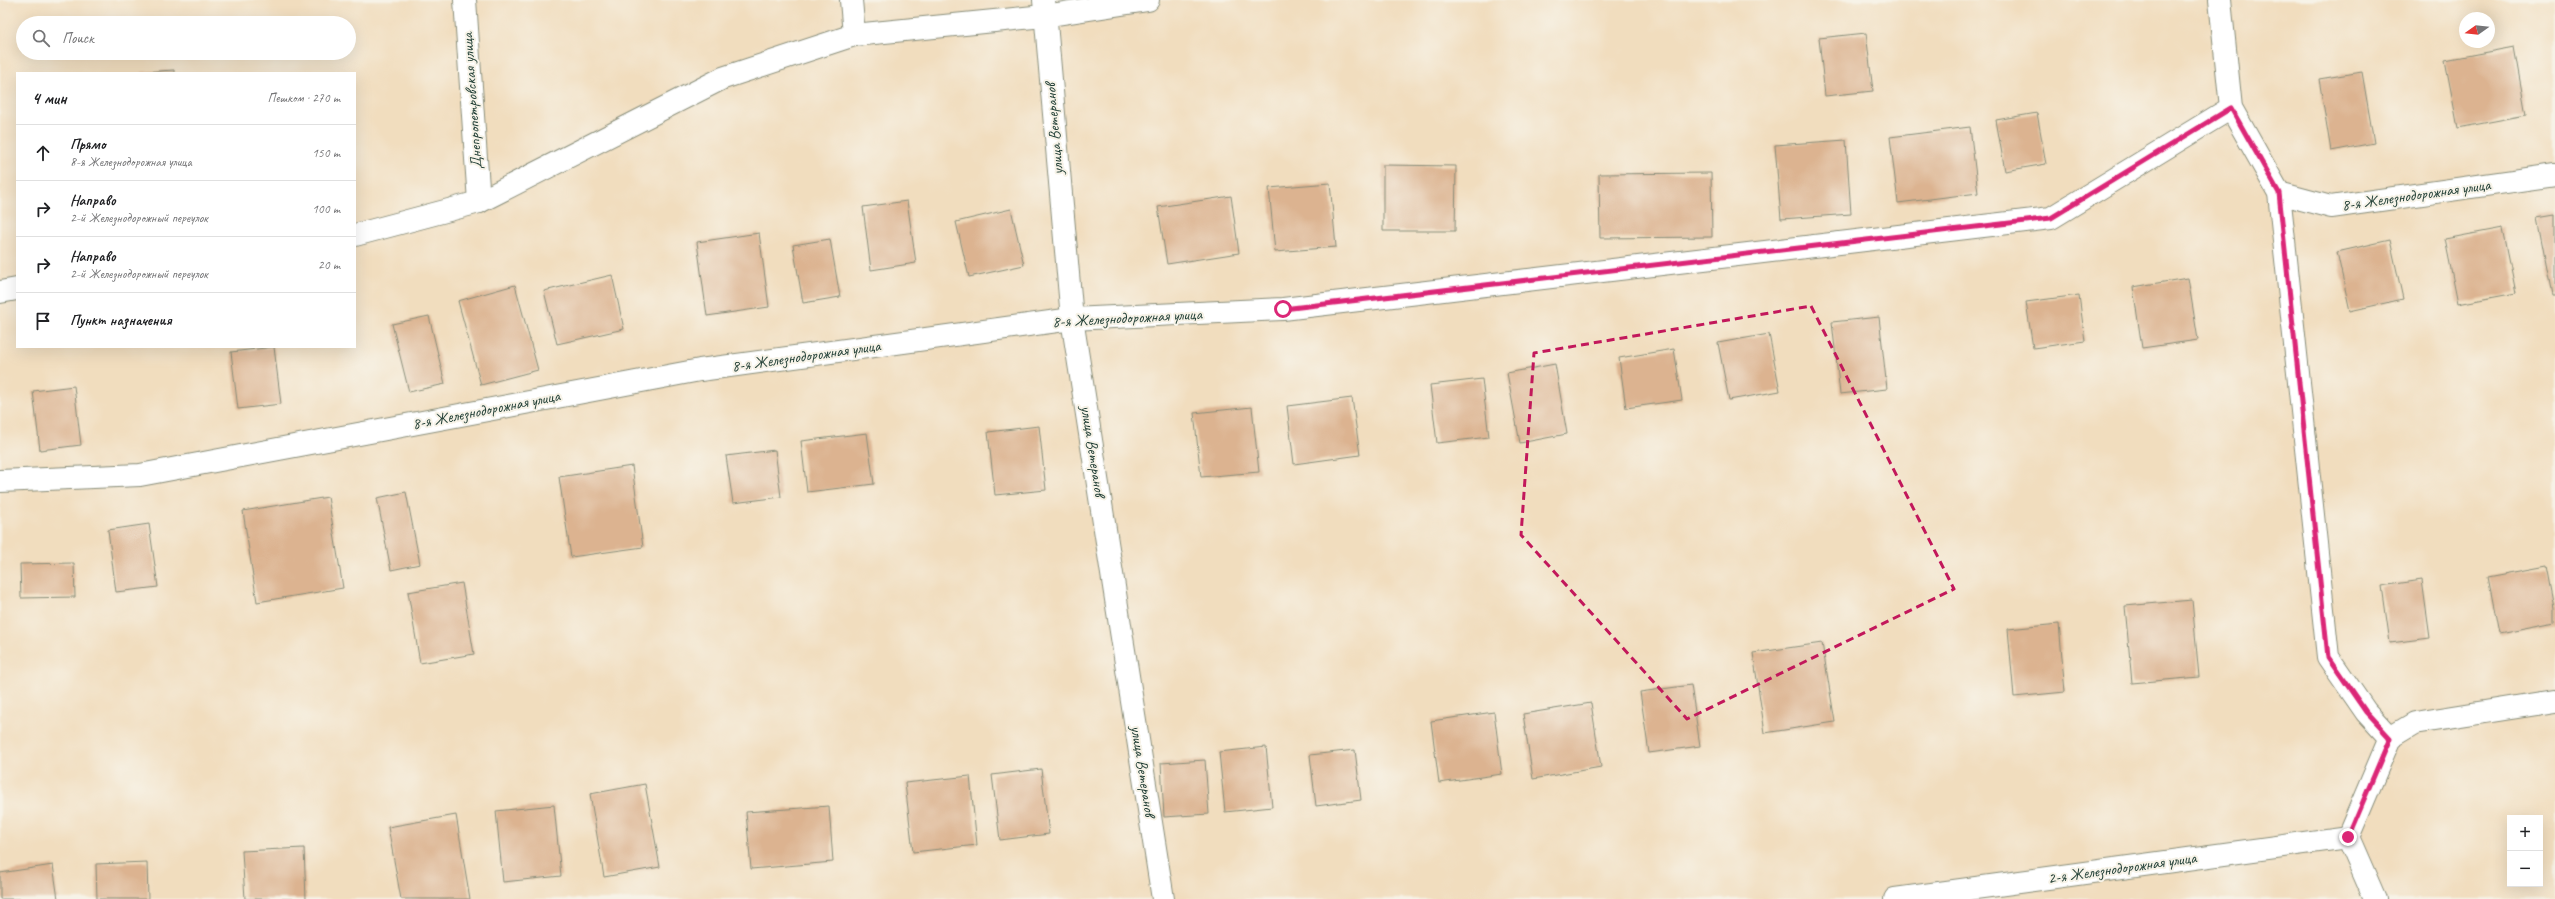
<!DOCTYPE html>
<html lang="ru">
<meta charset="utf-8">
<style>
:root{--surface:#fff;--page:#f2f2f2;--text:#202124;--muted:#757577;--line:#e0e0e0}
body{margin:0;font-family:Caveat,sans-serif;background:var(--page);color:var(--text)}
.controls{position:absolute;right:12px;bottom:12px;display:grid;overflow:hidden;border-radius:0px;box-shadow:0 4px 16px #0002}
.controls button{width:36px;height:36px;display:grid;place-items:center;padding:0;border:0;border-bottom:1px solid var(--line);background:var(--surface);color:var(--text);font:20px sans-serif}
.compass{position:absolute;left:2459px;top:12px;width:36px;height:36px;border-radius:50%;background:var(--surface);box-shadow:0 4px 16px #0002;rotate:255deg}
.stop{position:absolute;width:12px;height:12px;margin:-9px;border:3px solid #db2777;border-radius:50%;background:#fff}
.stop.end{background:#db2777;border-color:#fff;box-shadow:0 1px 4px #0008}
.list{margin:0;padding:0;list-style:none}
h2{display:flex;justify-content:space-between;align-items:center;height:52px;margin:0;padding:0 16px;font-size:17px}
h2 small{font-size:13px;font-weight:400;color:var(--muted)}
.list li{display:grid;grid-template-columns:26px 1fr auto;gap:12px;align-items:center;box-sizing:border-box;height:56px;padding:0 16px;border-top:1px solid var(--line)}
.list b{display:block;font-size:15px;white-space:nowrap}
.list p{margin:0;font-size:13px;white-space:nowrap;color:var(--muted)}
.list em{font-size:13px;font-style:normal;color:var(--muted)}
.icon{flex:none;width:22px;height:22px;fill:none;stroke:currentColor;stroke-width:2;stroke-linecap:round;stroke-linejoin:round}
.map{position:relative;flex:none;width:2555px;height:899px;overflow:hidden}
.search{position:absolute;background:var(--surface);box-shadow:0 4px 16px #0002;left:16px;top:16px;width:340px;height:44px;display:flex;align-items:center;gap:10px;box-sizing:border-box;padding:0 14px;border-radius:22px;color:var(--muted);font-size:15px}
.panel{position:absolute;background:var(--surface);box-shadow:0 4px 16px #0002;left:16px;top:72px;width:340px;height:276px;border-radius:0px}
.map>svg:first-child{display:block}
.building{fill:#dcb390}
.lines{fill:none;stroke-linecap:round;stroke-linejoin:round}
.minor-casing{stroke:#888d79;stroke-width:24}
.minor{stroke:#fff;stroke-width:22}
.route{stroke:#db2777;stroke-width:5}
.marked{fill:none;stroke:#c2185b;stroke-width:3;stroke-dasharray:8 5;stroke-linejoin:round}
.labels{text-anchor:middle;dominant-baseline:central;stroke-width:4;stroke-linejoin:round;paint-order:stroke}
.street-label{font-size:16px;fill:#1f3d34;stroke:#f7f3e8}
</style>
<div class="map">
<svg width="2555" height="899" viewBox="0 0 2555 899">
<rect width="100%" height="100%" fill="#f7f3e8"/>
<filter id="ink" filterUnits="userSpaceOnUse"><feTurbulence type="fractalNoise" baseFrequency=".025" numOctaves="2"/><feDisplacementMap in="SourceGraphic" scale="8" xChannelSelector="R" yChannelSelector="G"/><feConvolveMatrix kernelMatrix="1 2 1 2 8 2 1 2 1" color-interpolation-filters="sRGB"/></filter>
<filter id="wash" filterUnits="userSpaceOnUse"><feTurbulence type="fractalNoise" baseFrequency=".012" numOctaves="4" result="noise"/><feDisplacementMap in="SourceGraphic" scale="16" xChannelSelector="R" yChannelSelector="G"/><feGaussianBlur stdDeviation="0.9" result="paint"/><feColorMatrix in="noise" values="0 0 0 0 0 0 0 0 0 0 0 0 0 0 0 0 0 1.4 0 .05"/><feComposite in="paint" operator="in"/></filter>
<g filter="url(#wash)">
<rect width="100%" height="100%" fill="#f1ddbe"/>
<g id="blocks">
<g class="building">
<polygon points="1866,33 1873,91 1825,96 1819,38"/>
<polygon points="2514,47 2526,115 2458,128 2445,60"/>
<polygon points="174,70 174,73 142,73 142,72"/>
<polygon points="2362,72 2374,143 2331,151 2319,79"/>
<polygon points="2037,113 2046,164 2005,171 1996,120"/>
<polygon points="1970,127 1978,193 1898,203 1890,137"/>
<polygon points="1846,140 1851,214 1781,219 1775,145"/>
<polygon points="1383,165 1456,166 1455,231 1383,231"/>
<polygon points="1711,173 1712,237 1600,238 1599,174"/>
<polygon points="1330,183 1336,247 1275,252 1269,188"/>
<polygon points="1231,196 1239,253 1167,264 1158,207"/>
<polygon points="907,201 916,263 871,270 863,207"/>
<polygon points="1011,209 1024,265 969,277 956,222"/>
<polygon points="2555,214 2555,295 2552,295 2537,217"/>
<polygon points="2503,228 2516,293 2458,304 2445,239"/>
<polygon points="759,233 769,307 707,316 697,242"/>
<polygon points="830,239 840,297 803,303 793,245"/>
<polygon points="2390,240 2403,299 2350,311 2337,252"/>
<polygon points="612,275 624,329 557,344 544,291"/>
<polygon points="2188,278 2198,340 2142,348 2133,287"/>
<polygon points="515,285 538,370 481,385 458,301"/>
<polygon points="2079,295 2085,341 2033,348 2026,302"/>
<polygon points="429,316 445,384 409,392 392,324"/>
<polygon points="1879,317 1887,389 1840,394 1832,322"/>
<polygon points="1769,334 1780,391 1729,400 1718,343"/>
<polygon points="274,347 281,404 238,409 231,352"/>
<polygon points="1674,349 1682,400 1626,408 1619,358"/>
<polygon points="1555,364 1567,434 1520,443 1507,373"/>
<polygon points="1482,379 1489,437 1437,443 1430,385"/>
<polygon points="74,386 81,445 40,450 33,391"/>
<polygon points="1352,398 1360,455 1294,464 1287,406"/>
<polygon points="1252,407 1259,472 1201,477 1194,413"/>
<polygon points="1039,426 1046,490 995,495 988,432"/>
<polygon points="867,433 874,484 807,492 801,441"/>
<polygon points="775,450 781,497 733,503 726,456"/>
<polygon points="632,466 643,547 571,557 559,477"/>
<polygon points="406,492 420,564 391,570 377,498"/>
<polygon points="328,497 343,588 257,602 243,511"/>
<polygon points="149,524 158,587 116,592 108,530"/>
<polygon points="74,563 75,597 21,598 20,564"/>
<polygon points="2547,566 2555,608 2555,622 2499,633 2488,577"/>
<polygon points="2422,580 2430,638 2390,643 2382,586"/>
<polygon points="462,583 474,654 420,663 408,592"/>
<polygon points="2192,600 2199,677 2132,683 2125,606"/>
<polygon points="2059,624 2065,692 2014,697 2008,629"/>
<polygon points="1822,643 1835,722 1765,733 1753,653"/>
<polygon points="1691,685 1700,746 1649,753 1640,692"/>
<polygon points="1591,703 1601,767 1533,779 1523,714"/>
<polygon points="1494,712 1502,774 1439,783 1431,721"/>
<polygon points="1266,747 1272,807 1225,812 1219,752"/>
<polygon points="1355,750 1361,800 1316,806 1310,755"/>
<polygon points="1205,760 1209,814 1164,817 1161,763"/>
<polygon points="1041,769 1049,834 1000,840 992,775"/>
<polygon points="970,776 977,845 913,852 905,783"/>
<polygon points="645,784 660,867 604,877 590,794"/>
<polygon points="554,805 561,876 503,882 496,811"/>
<polygon points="829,806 833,862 751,869 746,812"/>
<polygon points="456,815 470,899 401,899 388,827"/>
<polygon points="304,848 306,899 245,899 242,851"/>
<polygon points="147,862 148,899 97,899 96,864"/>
<polygon points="53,865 58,899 0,899 0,873"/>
</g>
</g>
</g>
<g filter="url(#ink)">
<use href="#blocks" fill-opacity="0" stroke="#888d79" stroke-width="1"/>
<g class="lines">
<g class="minor-casing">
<g id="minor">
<polyline points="465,0 479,202"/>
<polyline points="851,0 854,35"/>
<polyline points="1044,0 1072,319 1163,899"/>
<polyline points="2220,0 2231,108 2279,193 2328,657 2366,712 2390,738 2348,837 2375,899"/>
<polyline points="2279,193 2331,207 2555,175"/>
<polyline points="355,235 479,202 723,78 854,35 1044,16 1148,0"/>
<polyline points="0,292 17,289"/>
<polyline points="0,481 140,475 700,370 1072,319 1283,309 2051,218 2231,108"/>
<polyline points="2390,738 2415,723 2555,701"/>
<polyline points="1895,899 2348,837"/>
</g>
</g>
<use href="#minor" class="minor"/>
</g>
</g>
<g class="lines" filter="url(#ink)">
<polyline class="route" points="1283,309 2051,218 2231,108 2279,193 2328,657 2366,712 2390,738 2348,837"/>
</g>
<path class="marked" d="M1811,306L1954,589L1687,719L1521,535L1534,353Z"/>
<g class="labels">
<g class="street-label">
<text transform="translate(472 101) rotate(-94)">Днепропетровская улица</text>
<text transform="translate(1054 129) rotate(-95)">улица Ветеранов</text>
<text transform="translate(2416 195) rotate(-8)">8-я Железнодорожная улица</text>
<text transform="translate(1127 318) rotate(-3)">8-я Железнодорожная улица</text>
<text transform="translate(806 356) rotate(-8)">8-я Железнодорожная улица</text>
<text transform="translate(486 410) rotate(-11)">8-я Железнодорожная улица</text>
<text transform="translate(1093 451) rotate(81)">улица Ветеранов</text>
<text transform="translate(1143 771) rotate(81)">улица Ветеранов</text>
<text transform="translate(2122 868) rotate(-8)">2-я Железнодорожная улица</text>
</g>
</g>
</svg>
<div class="controls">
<button>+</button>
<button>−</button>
</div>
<svg class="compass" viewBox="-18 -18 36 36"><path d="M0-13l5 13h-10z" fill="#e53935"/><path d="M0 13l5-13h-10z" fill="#757577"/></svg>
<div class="stop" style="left:1283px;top:309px"></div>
<div class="stop end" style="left:2348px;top:837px"></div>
<div class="search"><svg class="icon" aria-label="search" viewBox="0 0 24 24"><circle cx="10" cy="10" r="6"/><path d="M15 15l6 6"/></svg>Поиск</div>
<section class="panel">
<h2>4 мин<small>Пешком · 270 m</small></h2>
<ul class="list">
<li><svg class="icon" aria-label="ahead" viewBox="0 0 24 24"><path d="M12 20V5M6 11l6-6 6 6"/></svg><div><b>Прямо</b><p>8-я Железнодорожная улица</p></div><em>150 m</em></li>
<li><svg class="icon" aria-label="right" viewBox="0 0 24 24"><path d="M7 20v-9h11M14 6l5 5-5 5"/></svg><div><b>Направо</b><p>2-й Железнодорожный переулок</p></div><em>100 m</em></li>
<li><svg class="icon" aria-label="right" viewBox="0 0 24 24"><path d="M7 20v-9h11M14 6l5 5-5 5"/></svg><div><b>Направо</b><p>2-й Железнодорожный переулок</p></div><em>20 m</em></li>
<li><svg class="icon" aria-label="arrive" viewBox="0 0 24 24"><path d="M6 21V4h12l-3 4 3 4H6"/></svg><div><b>Пункт назначения</b></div></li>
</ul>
</section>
</div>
